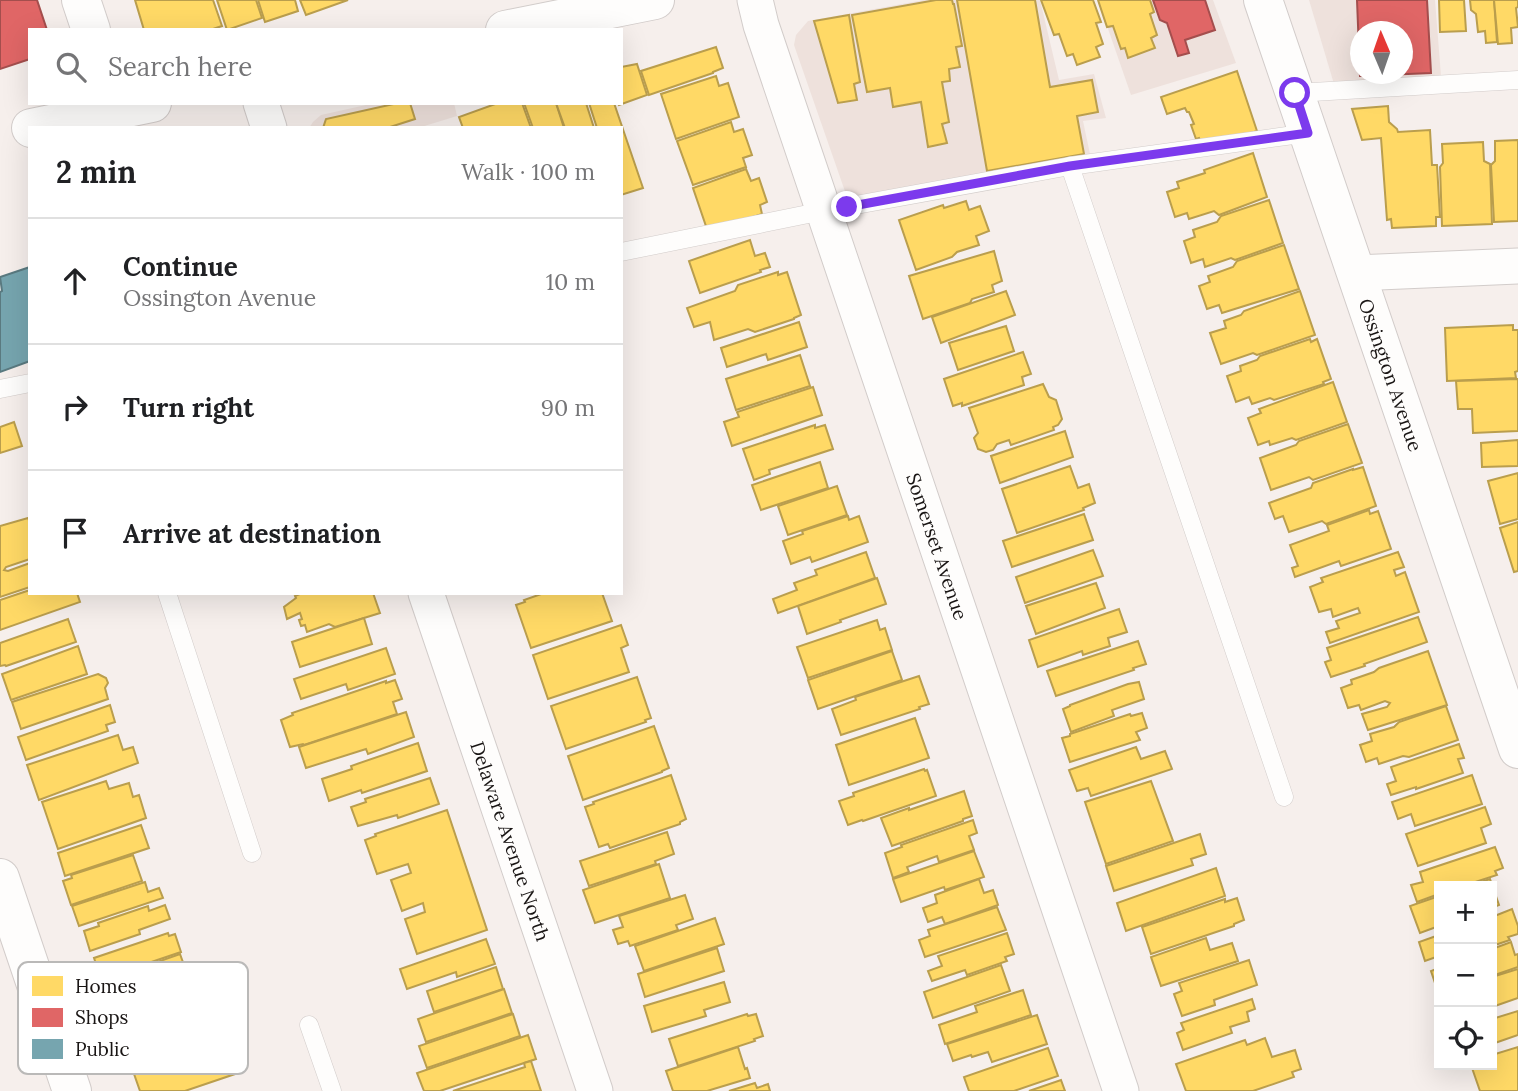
<!DOCTYPE html>
<meta charset="utf-8">
<style>
:root{--surface:#fff;--page:#f2f2f2;--text:#202124;--muted:#757577;--line:#e0e0e0}
body{margin:0;font-family:Lora,serif;background:var(--page);color:var(--text)}
.controls{position:absolute;right:21px;bottom:21px;display:grid;overflow:hidden;border-radius:0px;box-shadow:0 7px 28px #0002}
.controls button{width:63px;height:63px;display:grid;place-items:center;padding:0;border:0;border-bottom:2px solid var(--line);background:var(--surface);color:var(--text);font:35px sans-serif}
.compass{position:absolute;left:1350px;top:21px;width:63px;height:63px;border-radius:50%;background:var(--surface);box-shadow:0 7px 28px #0002;rotate:358deg}
.stop{position:absolute;width:21px;height:21px;margin:-16px;border:5px solid #7c3aed;border-radius:50%;background:#fff}
.stop.end{background:#7c3aed;border-color:#fff;box-shadow:0 2px 7px #0008}
.list{margin:0;padding:0;list-style:none}
h2{display:flex;justify-content:space-between;align-items:center;height:91px;margin:0;padding:0 28px;font-size:30px}
h2 small{font-size:23px;font-weight:400;color:var(--muted)}
.list li{display:grid;grid-template-columns:46px 1fr auto;gap:21px;align-items:center;box-sizing:border-box;height:126px;padding:0 28px;border-top:2px solid var(--line)}
.list b{display:block;font-size:26px;white-space:nowrap}
.list p{margin:0;font-size:23px;white-space:nowrap;color:var(--muted)}
.list em{font-size:23px;font-style:normal;color:var(--muted)}
.icon{flex:none;width:38px;height:38px;fill:none;stroke:currentColor;stroke-width:2;stroke-linecap:round;stroke-linejoin:round}
.map{position:relative;flex:none;width:1518px;height:1091px;overflow:hidden}
.search{position:absolute;background:var(--surface);box-shadow:0 7px 28px #0002;left:28px;top:28px;width:595px;height:77px;display:flex;align-items:center;gap:18px;box-sizing:border-box;padding:0 24px;border-radius:0px;color:var(--muted);font-size:26px}
.panel{position:absolute;background:var(--surface);box-shadow:0 7px 28px #0002;left:28px;top:126px;width:595px;height:469px;border-radius:0px}
.map>svg:first-child{display:block}
.built{fill:#eee1dc;fill-rule:evenodd}
.homes{fill:#ffd966;stroke:#ba9e4d;stroke-width:2}
.shops{fill:#e06666;stroke:#a44e4d;stroke-width:2;fill-rule:evenodd}
.public{fill:#76a5af;stroke:#5a7a80;stroke-width:2}
.lines{fill:none;stroke-linecap:round;stroke-linejoin:round}
.service-casing{stroke:#d2ccca;stroke-width:19}
.minor-casing{stroke:#d2ccca;stroke-width:37}
.tertiary-casing{stroke:#d2ccca;stroke-width:40}
.service{stroke:#fefdfc;stroke-width:18}
.minor{stroke:#fefdfc;stroke-width:35}
.tertiary{stroke:#fefdfc;stroke-width:38}
.route{stroke:#7c3aed;stroke-width:9}
.labels{text-anchor:middle;dominant-baseline:central;stroke-width:7;stroke-linejoin:round;paint-order:stroke}
.street-label{font-size:19px;fill:#191514;stroke:#fff}
.key{fill:#fff;stroke:#bab9b8;stroke-width:2}
.key-label{font-size:19px;fill:#191514}
</style>
<div class="map">
<svg width="1518" height="1091" viewBox="0 0 1518 1091">
<rect width="100%" height="100%" fill="#f6efec"/>
<g class="built">
<polygon points="924,0 1040,0 1059,80 1094,74 1106,118 1083,121 1090,154 848,200 794,45 796,35 808,21"/>
<polygon points="1098,0 1213,0 1236,63 1131,95"/>
<path d="M1309,0H1435L1441,76L1334,84ZM1360,32H1402V74H1360Z"/>
<polygon points="375,103 454,103 457,116 418,128 309,128 313,122 321,115"/>
</g>
<g class="homes">
<polygon points="135,0 213,0 222,26 210,30 144,30"/>
<polygon points="217,0 256,0 262,18 227,30"/>
<polygon points="258,0 295,0 298,11 265,22"/>
<polygon points="300,0 348,0 306,15"/>
<polygon points="936,0 952,0 953,4 954,4 962,46 956,47 960,67 949,69 950,81 942,82 949,122 942,124 947,143 928,147 921,102 893,107 890,88 867,92 852,15"/>
<polygon points="957,0 1035,0 1050,87 1092,80 1098,112 1077,116 1084,154 987,171"/>
<polygon points="1041,0 1093,0 1101,22 1096,23 1103,44 1096,47 1100,57 1077,65 1073,54 1067,56 1059,34 1054,35"/>
<polygon points="1098,0 1150,0 1154,12 1150,14 1157,35 1151,38 1155,48 1128,58 1125,48 1121,49 1113,26 1107,27"/>
<polygon points="1439,0 1464,0 1466,31 1440,32"/>
<polygon points="1470,0 1494,0 1497,42 1486,43 1485,31 1478,32 1476,14 1471,10"/>
<polygon points="1494,0 1518,0 1518,7 1516,8 1518,27 1511,28 1512,43 1498,44"/>
<polygon points="849,15 860,82 854,84 857,100 838,103 814,21"/>
<polygon points="716,47 723,68 713,72 713,73 649,95 641,71"/>
<polygon points="637,64 647,95 619,105 618,103 621,103 621,67"/>
<polygon points="1237,71 1257,131 1226,141 1201,144 1199,138 1196,139 1191,125 1194,124 1189,112 1187,112 1185,108 1167,114 1161,97"/>
<polygon points="716,76 719,86 728,83 739,117 676,139 661,94"/>
<polygon points="398,103 410,103 415,119 387,128 323,128 326,119"/>
<polygon points="498,103 522,103 531,128 463,128 459,117"/>
<polygon points="524,103 556,103 564,128 533,128"/>
<polygon points="556,103 586,103 594,128 565,128"/>
<polygon points="589,103 614,103 643,188 621,195 621,128 597,128"/>
<polygon points="1388,106 1389,122 1397,129 1398,132 1430,130 1432,165 1437,165 1440,217 1436,217 1436,226 1392,228 1391,219 1387,220 1381,138 1362,140 1352,109"/>
<polygon points="731,122 734,132 743,129 752,155 743,158 746,167 693,185 677,141"/>
<polygon points="1518,140 1518,221 1494,222 1491,165 1495,161 1495,141"/>
<polygon points="1483,142 1484,161 1490,164 1492,224 1442,226 1440,167 1443,163 1442,144"/>
<polygon points="1253,153 1267,197 1219,215 1214,211 1189,219 1187,213 1175,217 1167,192 1179,188 1177,182 1205,173 1204,170"/>
<polygon points="746,169 751,181 759,178 767,202 760,205 762,214 708,232 693,188"/>
<polygon points="1269,200 1283,243 1235,260 1231,258 1205,267 1203,259 1191,263 1184,241 1195,237 1193,230 1217,222 1221,216"/>
<polygon points="966,201 969,210 980,206 989,231 976,236 979,245 957,252 952,257 916,270 899,220 943,205 944,208"/>
<polygon points="750,240 755,256 765,253 770,267 760,270 761,272 700,293 689,261"/>
<polygon points="1284,245 1299,289 1222,313 1219,305 1207,309 1199,286 1210,282 1208,276 1233,267 1237,261"/>
<polygon points="994,251 1002,281 992,285 994,292 972,299 970,303 923,319 909,276"/>
<polygon points="778,272 778,275 787,272 801,315 794,318 794,319 755,332 748,329 714,340 710,322 694,327 687,308 735,291 738,285"/>
<polygon points="1006,291 1015,315 941,343 932,317"/>
<polygon points="1300,291 1315,335 1257,355 1253,353 1221,364 1210,333 1226,328 1224,321 1241,315 1244,311"/>
<polygon points="799,322 807,347 768,360 766,354 727,367 721,348"/>
<polygon points="1513,325 1513,330 1518,330 1518,371 1515,372 1516,378 1447,381 1445,328"/>
<polygon points="1006,326 1014,351 958,370 949,343"/>
<polygon points="1310,339 1311,342 1317,339 1331,379 1323,382 1324,384 1274,400 1270,398 1252,404 1249,397 1236,402 1227,376 1241,371 1240,366 1257,360 1260,356"/>
<polygon points="1023,352 1031,374 1022,377 1024,385 962,406 962,403 953,406 944,379"/>
<polygon points="800,355 810,386 736,410 726,379"/>
<polygon points="1518,379 1518,431 1473,433 1472,409 1458,409 1456,381"/>
<polygon points="1333,382 1347,422 1296,440 1292,438 1270,445 1269,441 1258,445 1248,418 1261,413 1259,409"/>
<polygon points="1043,384 1049,397 1056,400 1062,419 1058,425 1053,427 1054,430 1011,445 1009,440 997,444 993,450 986,452 978,449 974,438 978,433 969,408"/>
<polygon points="813,387 822,415 732,446 724,422 739,417 737,412"/>
<polygon points="14,422 22,446 0,453 0,427"/>
<polygon points="1348,424 1362,463 1313,480 1309,477 1271,490 1260,458 1296,445 1299,441"/>
<polygon points="815,425 815,428 825,425 833,449 769,470 770,474 754,480 743,449"/>
<polygon points="1065,431 1073,457 1000,483 991,456"/>
<polygon points="1518,440 1518,466 1482,467 1481,443"/>
<polygon points="820,462 828,488 761,510 752,485"/>
<polygon points="1070,466 1078,488 1089,484 1095,503 1083,508 1084,510 1017,533 1002,489"/>
<polygon points="1363,467 1376,506 1326,524 1322,521 1289,532 1283,516 1275,519 1269,503 1311,488 1313,483 1353,469 1353,470"/>
<polygon points="1518,473 1518,519 1500,524 1488,481"/>
<polygon points="837,486 847,515 788,535 778,506"/>
<polygon points="1369,510 1370,514 1378,511 1391,549 1341,566 1339,561 1295,577 1292,568 1298,566 1290,545 1329,531 1327,525"/>
<polygon points="1084,514 1093,540 1012,567 1003,541"/>
<polygon points="848,516 849,520 859,516 868,542 812,562 810,557 791,564 783,541 803,534 802,531"/>
<polygon points="28,518 30,523 30,559 6,567 4,570 8,571 30,563 30,587 0,597 0,526"/>
<polygon points="1518,522 1518,571 1514,572 1500,528"/>
<polygon points="1093,550 1103,576 1025,603 1016,577"/>
<polygon points="866,552 875,578 778,613 773,599 797,590 794,583 817,575 815,570"/>
<polygon points="1398,552 1404,567 1394,570 1396,576 1405,572 1419,612 1330,643 1326,632 1339,628 1336,621 1360,613 1358,608 1333,617 1331,609 1319,612 1310,587 1323,582 1321,578"/>
<polygon points="877,578 886,604 840,620 841,622 807,634 798,606"/>
<polygon points="1096,583 1105,608 1036,634 1026,606"/>
<polygon points="30,590 30,593 77,593 80,602 0,630 0,600"/>
<polygon points="302,593 373,593 380,613 335,627 329,624 307,632 305,625 301,626 299,620 302,619 300,613 287,619 284,607 296,598 295,596"/>
<polygon points="544,593 602,593 612,621 531,648 516,605 525,602 524,600"/>
<polygon points="1119,609 1127,632 1108,638 1110,646 1083,655 1082,651 1038,667 1029,640"/>
<polygon points="1418,617 1427,642 1364,664 1365,666 1331,677 1325,662 1331,660 1327,648"/>
<polygon points="364,618 372,644 300,667 292,642"/>
<polygon points="68,619 76,642 6,666 5,665 0,666 0,643"/>
<polygon points="877,620 880,630 885,628 892,650 808,678 797,647"/>
<polygon points="621,625 628,645 621,648 629,672 548,699 533,655"/>
<polygon points="1138,641 1146,664 1133,668 1134,670 1056,696 1047,671"/>
<polygon points="78,646 87,674 11,700 2,674"/>
<polygon points="386,648 395,674 348,690 346,684 301,699 294,679"/>
<polygon points="892,651 902,680 818,709 808,680"/>
<polygon points="1428,651 1447,705 1368,730 1362,714 1387,707 1390,703 1385,701 1361,710 1359,705 1348,708 1341,688 1352,684 1351,680 1374,672 1379,668"/>
<polygon points="98,674 106,678 108,683 105,688 108,699 21,729 12,702"/>
<polygon points="919,676 929,704 919,707 920,709 841,735 832,709 856,700 855,697"/>
<polygon points="637,677 651,718 645,720 646,722 566,749 551,706"/>
<polygon points="395,680 402,699 393,702 397,714 304,745 303,744 290,747 281,720 293,715 292,713 386,681 386,683"/>
<polygon points="1139,682 1144,699 1112,710 1114,716 1071,732 1063,709 1070,706 1070,705 1128,684"/>
<polygon points="110,705 115,722 106,725 108,731 26,760 18,737"/>
<polygon points="1446,706 1458,740 1409,757 1403,756 1379,764 1377,758 1366,762 1360,745 1372,741 1370,734 1394,727 1399,722"/>
<polygon points="406,712 414,737 368,754 366,749 306,768 299,747"/>
<polygon points="1142,713 1147,728 1136,732 1140,740 1070,762 1062,738 1070,736 1070,734 1130,714 1131,716"/>
<polygon points="915,718 929,758 849,785 836,745"/>
<polygon points="654,726 669,768 662,771 662,772 583,800 568,756"/>
<polygon points="118,735 123,750 133,747 138,763 39,800 27,765"/>
<polygon points="418,743 427,771 362,793 361,790 329,801 322,779 352,769 351,766"/>
<polygon points="1459,744 1464,758 1458,759 1463,773 1416,789 1416,787 1391,795 1387,784 1396,781 1391,767"/>
<polygon points="1136,747 1141,759 1165,751 1172,769 1091,796 1088,788 1077,791 1069,770"/>
<polygon points="924,769 925,771 927,770 936,796 863,821 862,820 848,825 839,801 854,796 853,793"/>
<polygon points="671,775 686,819 680,822 680,824 610,848 608,844 599,847 585,807 594,804 593,802"/>
<polygon points="1472,775 1482,804 1415,826 1411,814 1398,819 1392,802"/>
<polygon points="430,778 439,804 398,818 397,815 358,826 351,807 366,802 365,799"/>
<polygon points="106,781 109,789 129,783 133,797 139,795 146,818 58,849 42,802"/>
<polygon points="1151,781 1173,841 1106,864 1085,802"/>
<polygon points="964,791 972,816 963,819 963,821 892,846 881,818 909,808 909,810"/>
<polygon points="1485,807 1491,824 1481,828 1486,843 1418,866 1406,834"/>
<polygon points="447,810 487,930 417,954 405,919 425,912 423,903 402,911 391,880 411,873 408,864 377,874 365,840 376,836 375,834"/>
<polygon points="973,820 977,833 969,836 974,850 939,862 937,856 907,867 909,872 893,878 885,853 902,847 901,845"/>
<polygon points="141,825 149,848 65,876 58,853"/>
<polygon points="667,832 674,854 655,861 656,864 589,886 580,861"/>
<polygon points="1200,834 1206,854 1191,859 1193,865 1114,891 1106,866"/>
<polygon points="1495,847 1503,868 1495,871 1497,875 1463,886 1439,886 1439,894 1417,902 1411,885 1423,882 1420,872"/>
<polygon points="974,851 984,877 945,890 944,887 901,902 893,879"/>
<polygon points="133,855 142,881 71,905 63,881 72,878 71,875"/>
<polygon points="659,864 670,898 595,923 583,890"/>
<polygon points="1216,868 1225,896 1126,931 1117,903"/>
<polygon points="979,879 984,893 993,890 998,905 945,924 942,917 928,922 923,908 937,903 935,895"/>
<polygon points="1490,879 1499,905 1492,908 1492,886 1468,886"/>
<polygon points="145,882 148,892 159,888 163,898 79,926 72,906"/>
<polygon points="685,895 693,919 676,925 678,930 630,946 628,941 618,944 613,930 623,927 619,916"/>
<polygon points="1439,896 1439,926 1420,933 1410,906"/>
<polygon points="1237,898 1244,920 1234,924 1234,926 1151,954 1142,927 1225,899 1225,902"/>
<polygon points="165,905 170,919 139,930 140,934 90,951 84,931 99,926 98,923 148,906 149,911"/>
<polygon points="997,907 1006,930 925,957 919,940 930,936 928,930"/>
<polygon points="1512,909 1518,926 1518,934 1508,937 1510,940 1492,946 1492,917"/>
<polygon points="715,918 724,944 644,971 635,946"/>
<polygon points="168,933 169,936 175,934 181,952 101,979 94,958"/>
<polygon points="1007,933 1014,954 1005,957 1007,961 967,975 965,970 932,981 928,971 942,966 938,956"/>
<polygon points="1439,935 1439,956 1425,961 1419,942"/>
<polygon points="1206,938 1210,950 1232,943 1238,961 1161,986 1151,957"/>
<polygon points="486,939 495,964 457,977 456,972 407,989 400,969"/>
<polygon points="1511,942 1515,955 1518,954 1518,967 1492,976 1492,949"/>
<polygon points="717,948 724,971 645,997 638,974"/>
<polygon points="180,954 184,965 190,963 194,975 104,1005 97,983"/>
<polygon points="1249,960 1257,985 1214,1000 1215,1005 1182,1016 1174,994 1182,991 1179,983"/>
<polygon points="1001,965 1010,991 933,1018 924,992"/>
<polygon points="496,967 503,989 434,1012 427,991"/>
<polygon points="1439,968 1439,995 1431,971"/>
<polygon points="1518,969 1518,998 1492,1007 1492,977"/>
<polygon points="724,982 730,1002 704,1010 706,1016 652,1032 644,1006"/>
<polygon points="504,989 512,1013 426,1042 418,1019"/>
<polygon points="1023,990 1031,1015 945,1044 939,1025 977,1012 975,1006"/>
<polygon points="1252,999 1255,1009 1247,1012 1249,1021 1230,1027 1232,1033 1183,1050 1177,1033 1184,1030 1181,1023"/>
<polygon points="1518,1011 1518,1035 1492,1044 1492,1019"/>
<polygon points="513,1014 520,1036 427,1068 419,1046"/>
<polygon points="747,1014 748,1016 756,1014 763,1036 754,1039 755,1041 678,1066 669,1039"/>
<polygon points="1037,1015 1047,1044 992,1062 988,1052 972,1057 971,1055 953,1061 947,1044"/>
<polygon points="208,1023 217,1049 229,1045 238,1073 185,1091 140,1091 126,1051"/>
<polygon points="528,1035 536,1059 440,1091 424,1091 417,1073"/>
<polygon points="1265,1038 1272,1057 1295,1050 1301,1069 1292,1072 1294,1077 1253,1091 1186,1091 1176,1064 1245,1040 1247,1045"/>
<polygon points="738,1047 745,1069 747,1068 750,1078 707,1091 673,1091 666,1071"/>
<polygon points="1518,1047 1518,1091 1480,1091 1471,1065 1492,1065 1492,1055"/>
<polygon points="1048,1048 1058,1076 1014,1091 969,1091 964,1077"/>
<polygon points="531,1061 541,1091 453,1091 525,1067 524,1063"/>
<polygon points="1061,1080 1065,1091 1029,1091"/>
<polygon points="755,1083 757,1088 768,1084 770,1091 729,1091"/>
</g>
<g class="shops">
<polygon points="0,0 37,0 47,30 30,30 30,59 0,69"/>
<polygon points="1153,0 1205,0 1215,30 1185,40 1189,53 1178,56 1167,23 1160,20"/>
<path d="M1357,0H1427L1431,73L1360,76ZM1360,32H1402V74H1360Z"/>
</g>
<polygon class="public" points="30,267 30,361 0,372 0,292 2,291 0,277"/>
<g class="lines">
<g class="service-casing">
<g id="service">
<polyline points="1295,93 1518,80"/>
<polyline points="1070,166 1284,797"/>
<polyline points="621,252 823,211 1070,166 1308,133"/>
<polyline points="0,389 30,383"/>
<polyline points="167,593 252,853"/>
<polyline points="309,1025 332,1091"/>
</g>
</g>
<g class="minor-casing">
<g id="minor">
<path id="s1" d="M755,0L761,25L1121,1091"/>
<polyline points="261,103 269,128"/>
<polyline points="1356,273 1518,266"/>
<path id="s2" d="M426,593L595,1091"/>
</g>
</g>
<g class="tertiary-casing">
<g id="tertiary">
<polyline points="81,0 91,30"/>
<path id="s3" d="M1263,0L1518,749"/>
<polyline points="505,30 655,0"/>
<polyline points="31,128 152,103"/>
<polyline points="0,878 72,1091"/>
</g>
</g>
<use href="#service" class="service"/>
<use href="#minor" class="minor"/>
<use href="#tertiary" class="tertiary"/>
</g>
<g class="lines">
<polyline class="route" points="847,207 1070,166 1308,133 1295,93"/>
</g>
<g class="labels">
<g class="street-label">
<text stroke="none"><textPath href="#s3" startOffset="396">Ossington Avenue</textPath></text>
<text stroke="none"><textPath href="#s1" startOffset="576">Somerset Avenue</textPath></text>
<text stroke="none"><textPath href="#s2" startOffset="262">Delaware Avenue North</textPath></text>
</g>
</g>
<rect x="18" y="962" width="230" height="112" rx="10" class="key"/>
<rect x="32" y="976" width="31" height="20" fill="#ffd966"/>
<rect x="32" y="1008" width="31" height="19" fill="#e06666"/>
<rect x="32" y="1039" width="31" height="20" fill="#76a5af"/>
<g class="key-label">
<text x="75" y="993">Homes</text>
<text x="75" y="1024">Shops</text>
<text x="75" y="1056">Public</text>
</g>
</svg>
<div class="controls">
<button>+</button>
<button>−</button>
<button><svg class="icon" aria-label="locate" viewBox="0 0 24 24"><circle cx="12" cy="12" r="6"/><path d="M12 2v4M12 18v4M2 12h4M18 12h4"/></svg></button>
</div>
<svg class="compass" viewBox="-18 -18 36 36"><path d="M0-13l5 13h-10z" fill="#e53935"/><path d="M0 13l5-13h-10z" fill="#757577"/></svg>
<div class="stop" style="left:1295px;top:93px"></div>
<div class="stop end" style="left:847px;top:207px"></div>
<div class="search"><svg class="icon" aria-label="search" viewBox="0 0 24 24"><circle cx="10" cy="10" r="6"/><path d="M15 15l6 6"/></svg>Search here</div>
<section class="panel">
<h2>2 min<small>Walk · 100 m</small></h2>
<ul class="list">
<li><svg class="icon" aria-label="ahead" viewBox="0 0 24 24"><path d="M12 20V5M6 11l6-6 6 6"/></svg><div><b>Continue</b><p>Ossington Avenue</p></div><em>10 m</em></li>
<li><svg class="icon" aria-label="right" viewBox="0 0 24 24"><path d="M7 20v-9h11M14 6l5 5-5 5"/></svg><div><b>Turn right</b></div><em>90 m</em></li>
<li><svg class="icon" aria-label="arrive" viewBox="0 0 24 24"><path d="M6 21V4h12l-3 4 3 4H6"/></svg><div><b>Arrive at destination</b></div></li>
</ul>
</section>
</div>
